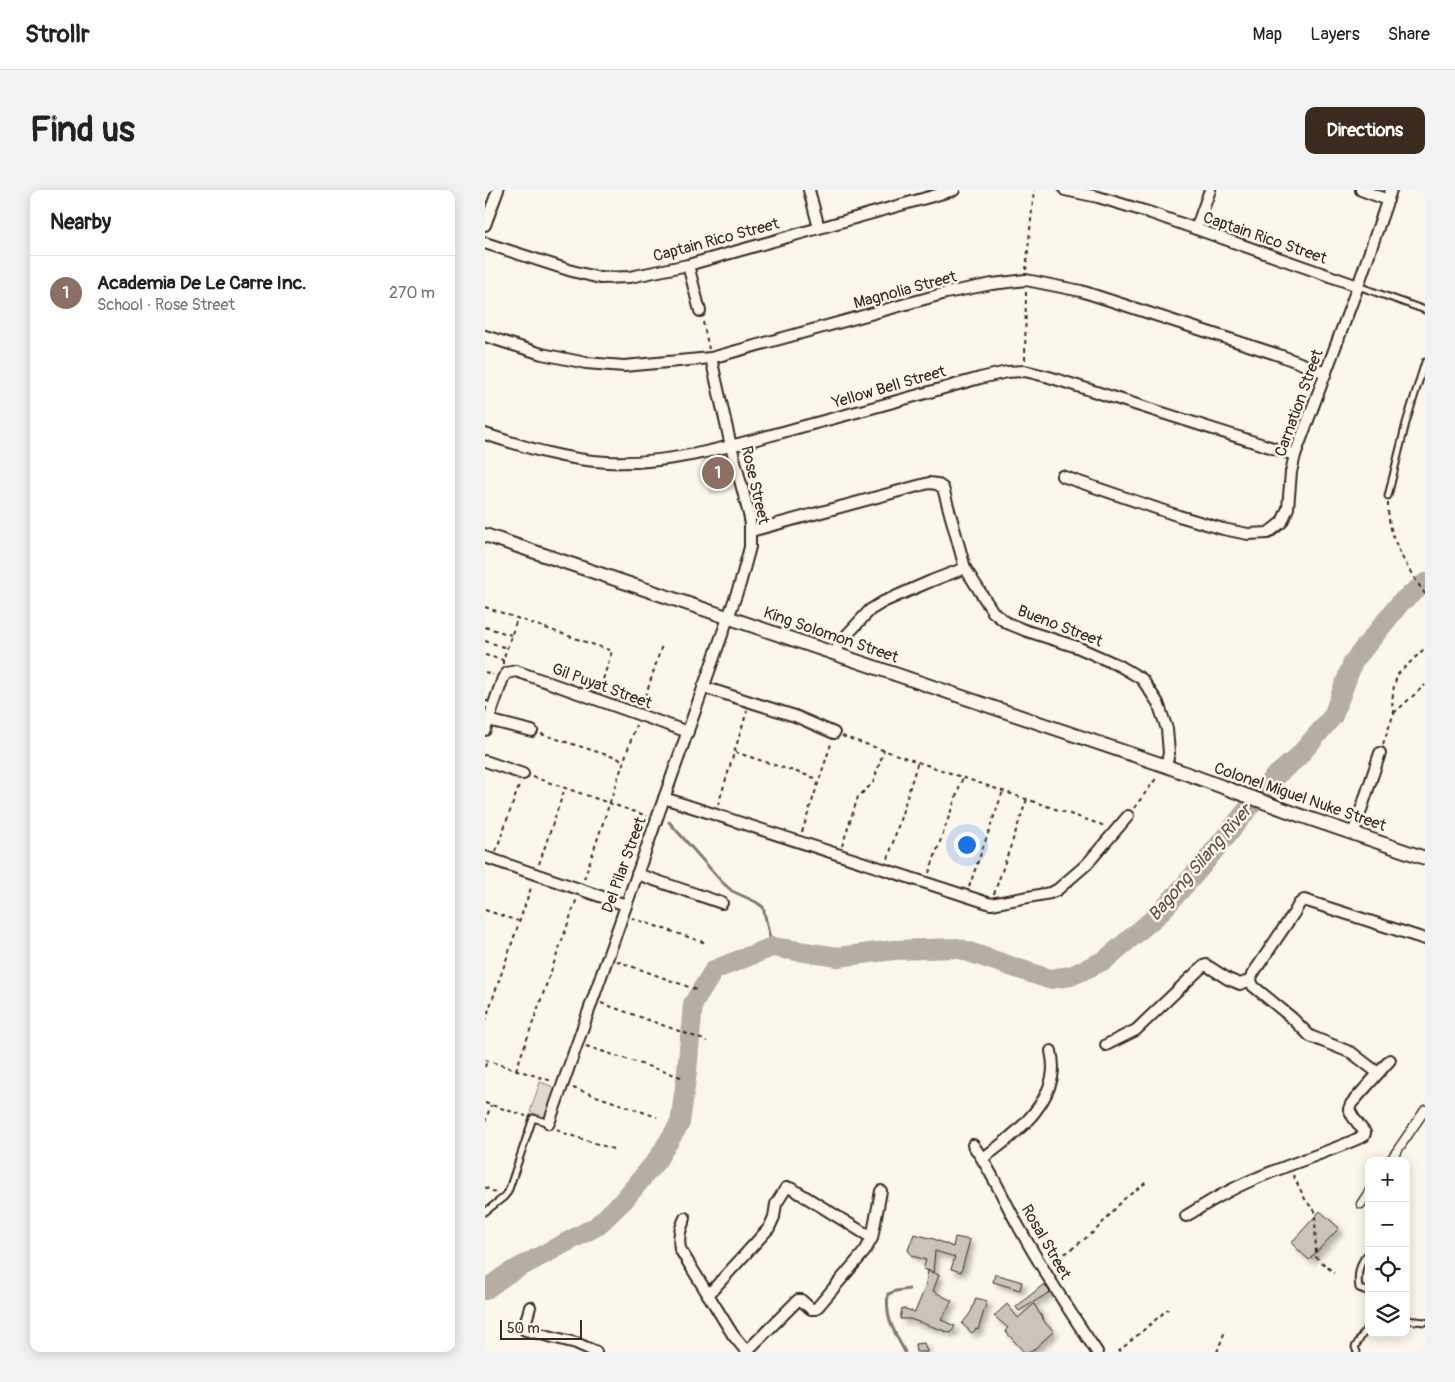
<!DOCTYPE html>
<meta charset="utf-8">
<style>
:root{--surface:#fff;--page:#f2f2f2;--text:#202124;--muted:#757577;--line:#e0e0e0;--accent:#3b2a1e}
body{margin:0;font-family:Pangolin,sans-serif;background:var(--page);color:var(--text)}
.controls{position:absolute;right:15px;bottom:15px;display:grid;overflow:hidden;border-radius:10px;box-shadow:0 2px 12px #0003}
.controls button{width:45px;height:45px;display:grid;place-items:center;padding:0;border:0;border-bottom:1px solid var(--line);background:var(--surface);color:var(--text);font:25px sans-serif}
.scale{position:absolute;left:15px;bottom:12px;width:82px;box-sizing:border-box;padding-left:5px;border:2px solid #3b2a1e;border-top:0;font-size:14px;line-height:18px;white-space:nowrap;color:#3b2a1e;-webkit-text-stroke:4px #fbf7ec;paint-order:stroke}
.you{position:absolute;left:481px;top:654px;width:18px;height:18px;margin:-12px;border:4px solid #fff;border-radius:50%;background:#1a73e8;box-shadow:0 0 0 8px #1a73e833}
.badge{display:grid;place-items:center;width:32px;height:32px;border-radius:50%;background:var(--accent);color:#fff;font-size:16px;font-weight:700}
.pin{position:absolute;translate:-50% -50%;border:2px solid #fff;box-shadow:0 1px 5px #0006}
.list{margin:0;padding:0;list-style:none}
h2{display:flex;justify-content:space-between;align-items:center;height:65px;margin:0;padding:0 20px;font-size:21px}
h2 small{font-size:16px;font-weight:400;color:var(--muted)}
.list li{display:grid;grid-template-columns:32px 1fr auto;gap:15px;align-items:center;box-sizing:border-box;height:75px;padding:0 20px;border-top:1px solid var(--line)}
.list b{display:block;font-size:19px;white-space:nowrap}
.list p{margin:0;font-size:16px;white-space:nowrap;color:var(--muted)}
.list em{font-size:16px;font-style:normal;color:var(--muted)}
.icon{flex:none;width:28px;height:28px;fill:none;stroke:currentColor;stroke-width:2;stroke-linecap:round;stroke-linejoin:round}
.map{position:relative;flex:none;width:940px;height:1162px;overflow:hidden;border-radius:10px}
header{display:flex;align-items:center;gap:30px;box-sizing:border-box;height:70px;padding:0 25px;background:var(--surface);border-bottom:1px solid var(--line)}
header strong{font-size:24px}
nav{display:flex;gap:28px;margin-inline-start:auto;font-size:18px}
.intro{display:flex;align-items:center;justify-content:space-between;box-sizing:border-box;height:120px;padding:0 30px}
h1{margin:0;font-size:35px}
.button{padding:12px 22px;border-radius:10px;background:var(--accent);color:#fff;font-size:18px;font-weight:700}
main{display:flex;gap:30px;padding:0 30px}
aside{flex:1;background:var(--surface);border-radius:10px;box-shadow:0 2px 12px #0003}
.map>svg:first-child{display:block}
.built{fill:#ede8dd}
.green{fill:#dfd9ce;stroke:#8d8276}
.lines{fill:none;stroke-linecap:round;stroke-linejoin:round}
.stream{stroke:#85796d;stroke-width:3}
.river{stroke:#b6aea2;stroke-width:20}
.building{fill:#ccc4b9;stroke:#3b2a1e;filter:url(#shadow)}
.service-casing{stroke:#3b2a1e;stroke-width:9}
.pedestrian-casing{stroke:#3b2a1e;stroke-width:11}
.minor-casing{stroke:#3b2a1e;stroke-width:14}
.tertiary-casing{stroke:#3b2a1e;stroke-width:16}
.path{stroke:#3b2a1e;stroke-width:2;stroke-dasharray:4 4;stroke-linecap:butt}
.service{stroke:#fbf7ec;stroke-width:5}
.pedestrian{stroke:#fbf7ec;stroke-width:8}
.minor{stroke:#fbf7ec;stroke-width:10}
.tertiary{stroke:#fbf7ec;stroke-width:12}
.labels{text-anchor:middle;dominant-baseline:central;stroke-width:5;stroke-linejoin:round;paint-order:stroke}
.street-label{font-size:16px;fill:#3b2a1e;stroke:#fbf7ec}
.water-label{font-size:18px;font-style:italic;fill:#605246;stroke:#fbf7ec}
</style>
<header>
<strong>Strollr</strong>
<nav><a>Map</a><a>Layers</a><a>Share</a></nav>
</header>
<div class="intro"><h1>Find us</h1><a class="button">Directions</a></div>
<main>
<aside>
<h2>Nearby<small></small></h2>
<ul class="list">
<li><span class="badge" style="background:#8d6e63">1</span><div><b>Academia De Le Carre Inc.</b><p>School · Rose Street</p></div><em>270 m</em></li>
</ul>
</aside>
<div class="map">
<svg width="940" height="1162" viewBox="0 0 940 1162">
<defs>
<filter id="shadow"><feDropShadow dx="4.5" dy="4.5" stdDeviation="2.5" flood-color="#0004"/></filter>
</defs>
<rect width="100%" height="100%" fill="#fbf7ec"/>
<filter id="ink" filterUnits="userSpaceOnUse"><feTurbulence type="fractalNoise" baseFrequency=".02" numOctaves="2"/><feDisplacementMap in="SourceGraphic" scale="10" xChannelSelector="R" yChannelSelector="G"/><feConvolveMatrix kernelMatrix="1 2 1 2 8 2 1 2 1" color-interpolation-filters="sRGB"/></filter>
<g filter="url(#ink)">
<polygon class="built" points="242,261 251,299 225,305 215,267"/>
<polygon class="green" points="55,892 72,898 62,928 45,922"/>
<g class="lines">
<g class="stream">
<polyline points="184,632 237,692 247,701 271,712 278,717 287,757"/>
<path d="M420,1162C409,1141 400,1129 403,1104L411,1101L424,1099"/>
</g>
<polyline class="river" points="0,1100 22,1084 112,1036 138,1011 172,970 195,933 202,882 208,814 229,780 287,757 353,767 409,760 472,758 564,789 586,786 620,770 674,724 716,677 787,589 813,567 848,526 868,472 916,412 940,393"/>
</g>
<g class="building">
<polygon points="835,1021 854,1038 824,1070 806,1053"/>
<polygon points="429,1044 449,1049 468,1057 470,1047 485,1050 476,1082 466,1079 470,1067 450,1061 448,1082 438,1079 441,1070 427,1066 423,1060"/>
<polygon points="443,1081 454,1085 448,1101 467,1111 456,1130 470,1136 466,1143 425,1129 415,1129 417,1118 430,1122 440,1098"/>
<polygon points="510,1084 537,1092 535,1100 508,1092"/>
<polygon points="559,1094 565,1102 534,1121 531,1117"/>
<polygon points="491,1108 502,1111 493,1140 491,1139 487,1143 477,1134 486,1122"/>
<polygon points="522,1114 533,1128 549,1114 561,1134 569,1141 546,1162 539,1162 520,1141 523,1138 509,1126"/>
<polygon points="439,1153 442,1162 431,1162 430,1154"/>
</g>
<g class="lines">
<g class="service-casing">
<g id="service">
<polyline points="873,96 940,120"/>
<polyline points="903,306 921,233 940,172"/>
<polyline points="0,514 8,517"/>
<polyline points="0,1022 19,1007 23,1002 48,928 64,933"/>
<path d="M884,1063C874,1071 872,1086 874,1098L884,1102"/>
<polyline points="921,1130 940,1132"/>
<polyline points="872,1162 870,1157 884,1134"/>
</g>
</g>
<g class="pedestrian-casing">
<g id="pedestrian">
<polyline points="905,971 940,920"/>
<polyline points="876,1014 884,1002"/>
</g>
</g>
<g class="minor-casing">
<g id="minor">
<polyline points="324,0 334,38"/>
<polyline points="580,0 613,7 666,23 873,96"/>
<polyline points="876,0 903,10"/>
<polyline points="0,35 13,0"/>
<polyline points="711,39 725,0"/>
<polyline points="0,53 87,81 115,88 145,87 203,75 469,0"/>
<polyline points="203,75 215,121"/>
<polyline points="0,146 57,164 101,173 139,176 226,168 461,103 507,94 541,90 596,101 794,165 841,183"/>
<path d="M0,244C40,257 79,270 122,272C187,275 250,255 312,238C373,222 434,205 495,188L522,182L540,181L564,187L810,265"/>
<polyline points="577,286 694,326 738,339 763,344 783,343 797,332 803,318 806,282 810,265 873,96 906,0"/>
<polyline points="266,341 444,293 452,294 458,298 480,378 508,422 522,433 542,441 592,457 635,476 657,489 673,513 682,539 684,563 681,576"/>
<polyline points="349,463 360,447 385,420 398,412 446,391 480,378"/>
<polyline points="218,497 310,526 349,543"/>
<polyline points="3,530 47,541"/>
<polyline points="0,540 18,488 22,483 31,481 203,542"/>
<polyline points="0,571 38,584"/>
<polyline points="179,608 506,714 565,703 572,700 602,674 643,626"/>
<polyline points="868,644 895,563"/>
<polyline points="0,667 141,715"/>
<polyline points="152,684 237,713"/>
<polyline points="621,855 651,840 717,777 721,775 743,789 755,794 766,790"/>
<polyline points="893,883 867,863 825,846 807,828 768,796 766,790 767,785 809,723 814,714 819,710 940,749"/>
<polyline points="64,933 255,394 265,357 265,328 246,256 226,168"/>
<path d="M488,955C507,981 519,1011 535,1039C558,1081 585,1122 612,1162"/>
<path d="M498,968C525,949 560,921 567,887C569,878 568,870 566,861"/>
<path d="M701,1026C724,1012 747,998 772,988C807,973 844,962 879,946L880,943L868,927L864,919L866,914L905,870"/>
<path d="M200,1028C195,1039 193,1047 195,1059L248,1145L262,1162"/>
<polyline points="223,1105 284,1038 289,1027 291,1014 301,998 305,998 311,1001 387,1048"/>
<polyline points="45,1117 39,1138 40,1140 91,1153 111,1162"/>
<polyline points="262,1161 313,1110 316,1110 326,1119 331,1119 380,1061 387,1048 396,1001"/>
</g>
</g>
<g class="tertiary-casing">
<polyline id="tertiary" points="0,345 681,576 814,625 940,668"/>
</g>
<g class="path">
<polyline points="541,80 549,0"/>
<polyline points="218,132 224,159"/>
<polyline points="540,170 541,100"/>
<path d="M903,313C902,348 922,377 940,404"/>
<polyline points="0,417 127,461 115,499"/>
<polyline points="0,437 26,445"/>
<polyline points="0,451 22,458"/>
<polyline points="0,465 18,470"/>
<polyline points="18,474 18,470 32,429"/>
<polyline points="0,482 8,485"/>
<polyline points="158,514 177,455"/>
<polyline points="909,523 940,495"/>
<polyline points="56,544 138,570"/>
<polyline points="357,546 620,636"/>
<polyline points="898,554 909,523 907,512 909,495 913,484 940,458"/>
<polyline points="250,562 333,589"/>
<polyline points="48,587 162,626"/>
<polyline points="233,615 262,521"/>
<polyline points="649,618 673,586"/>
<polyline points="317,642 346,554"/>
<polyline points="357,656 373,607 388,593 399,560"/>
<polyline points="11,661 35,593"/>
<polyline points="403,669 433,571"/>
<polyline points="54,674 80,598"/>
<polyline points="444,683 478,587"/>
<polyline points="99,689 151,535"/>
<polyline points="484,697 518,601"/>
<polyline points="509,704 542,609"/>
<polyline points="0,720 33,731"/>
<polyline points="147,728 221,753"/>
<polyline points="132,771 212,800"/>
<polyline points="116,813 222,851"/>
<polyline points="0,831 47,695"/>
<polyline points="101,856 196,887"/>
<polyline points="0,870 67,891"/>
<polyline points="0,877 2,870"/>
<polyline points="31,880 92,708"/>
<polyline points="88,898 172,927"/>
<polyline points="0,913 41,926"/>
<polyline points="0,932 6,915"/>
<polyline points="72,939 79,943 128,959"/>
<polyline points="808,985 821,1011 830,1021 831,1067 849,1083"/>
<polyline points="0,997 10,1003"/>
<polyline points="566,1072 584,1061 610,1041 639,1009 663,991"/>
<polyline points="633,1162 683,1119"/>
<polyline points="732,1162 740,1141"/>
</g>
<use href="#service" class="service"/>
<use href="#pedestrian" class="pedestrian"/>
<use href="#minor" class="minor"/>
<use href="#tertiary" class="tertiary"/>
</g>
</g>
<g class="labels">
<g class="street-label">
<text transform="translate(780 48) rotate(19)">Captain Rico Street</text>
<text transform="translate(231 50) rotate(-15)">Captain Rico Street</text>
<text transform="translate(420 100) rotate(-15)">Magnolia Street</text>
<text transform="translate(404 197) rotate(-16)">Yellow Bell Street</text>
<text transform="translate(814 213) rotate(-70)">Carnation Street</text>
<text transform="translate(270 295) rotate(77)">Rose Street</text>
<text transform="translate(575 436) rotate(21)">Bueno Street</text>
<text transform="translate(346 445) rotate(19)">King Solomon Street</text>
<text transform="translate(117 496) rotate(20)">Gil Puyat Street</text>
<text transform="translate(815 607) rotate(19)">Colonel Miguel Nuke Street</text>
<text transform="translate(139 675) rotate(-70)">Del Pilar Street</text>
<text transform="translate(561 1052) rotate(60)">Rosal Street</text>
</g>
<g class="water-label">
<text transform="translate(715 673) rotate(-49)">Bagong Silang River</text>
</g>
</g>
</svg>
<div class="controls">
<button>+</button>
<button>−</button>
<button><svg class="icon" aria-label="locate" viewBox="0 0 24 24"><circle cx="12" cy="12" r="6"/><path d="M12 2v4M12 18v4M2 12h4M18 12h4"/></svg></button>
<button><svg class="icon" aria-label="layers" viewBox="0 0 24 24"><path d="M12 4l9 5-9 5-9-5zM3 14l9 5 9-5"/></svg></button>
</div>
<div class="scale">50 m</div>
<div class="you"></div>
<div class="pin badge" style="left:233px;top:283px;background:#8d6e63">1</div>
</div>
</main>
